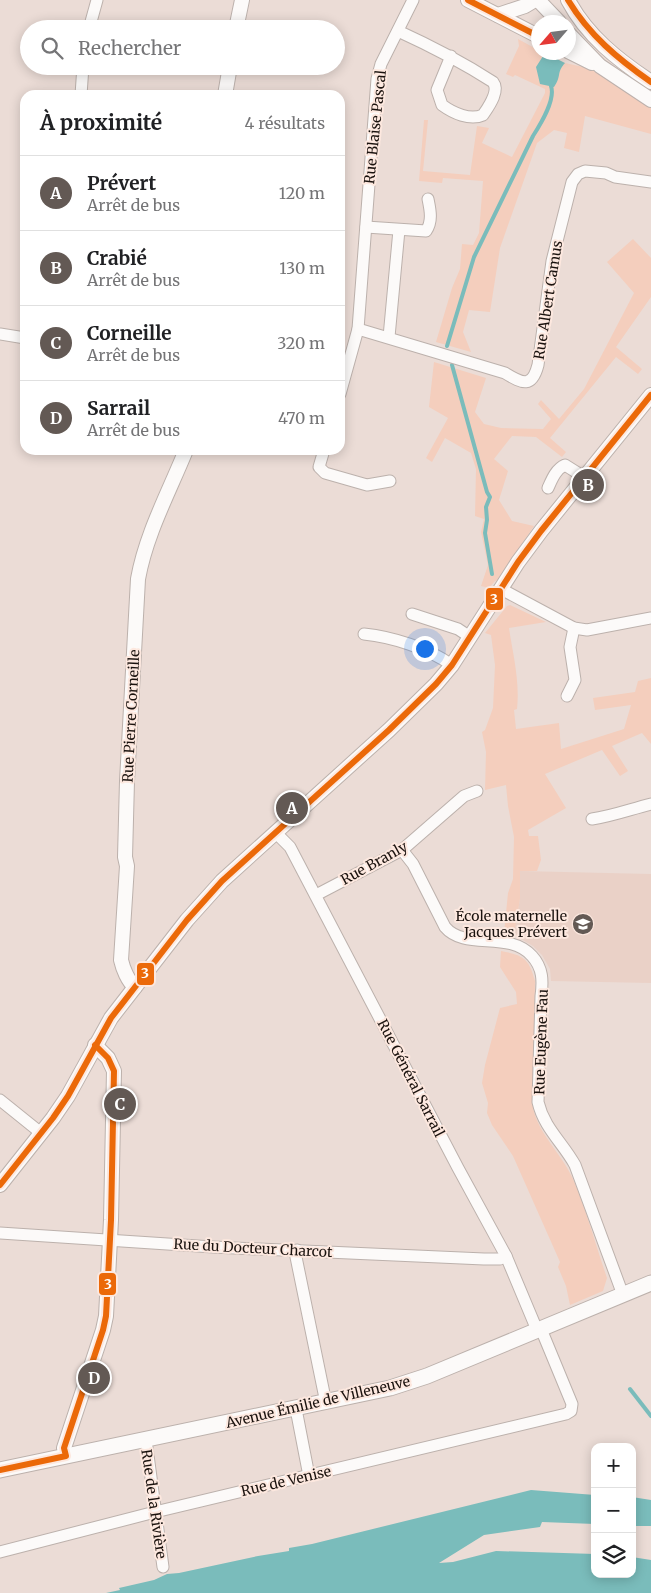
<!DOCTYPE html>
<html lang="fr">
<meta charset="utf-8">
<style>
:root{--surface:#fff;--page:#f6f6f6;--text:#202124;--muted:#757577;--line:#e0e0e0;--accent:#635954}
body{margin:0;font-family:Merriweather,serif;background:var(--page);color:var(--text)}
.controls{position:absolute;right:15px;bottom:15px;display:grid;overflow:hidden;border-radius:10px;box-shadow:0 2px 12px #0003}
.controls button{width:45px;height:45px;display:grid;place-items:center;padding:0;border:0;border-bottom:1px solid var(--line);background:var(--surface);color:var(--text);font:25px sans-serif}
.compass{position:absolute;left:531px;top:15px;width:45px;height:45px;border-radius:50%;background:var(--surface);box-shadow:0 2px 12px #0003;rotate:242deg}
.you{position:absolute;left:424px;top:648px;width:18px;height:18px;margin:-12px;border:4px solid #fff;border-radius:50%;background:#1a73e8;box-shadow:0 0 0 8px #1a73e833}
.badge{display:grid;place-items:center;width:32px;height:32px;border-radius:50%;background:var(--accent);color:#fff;font-size:16px;font-weight:700}
.pin{position:absolute;translate:-50% -50%;border:2px solid #fff;box-shadow:0 1px 5px #0006}
.list{margin:0;padding:0;list-style:none}
h2{display:flex;justify-content:space-between;align-items:center;height:65px;margin:0;padding:0 20px;font-size:21px}
h2 small{font-size:16px;font-weight:400;color:var(--muted)}
.list li{display:grid;grid-template-columns:32px 1fr auto;gap:15px;align-items:center;box-sizing:border-box;height:75px;padding:0 20px;border-top:1px solid var(--line)}
.list b{display:block;font-size:19px;white-space:nowrap}
.list p{margin:0;font-size:16px;white-space:nowrap;color:var(--muted)}
.list em{font-size:16px;font-style:normal;color:var(--muted)}
.icon{flex:none;width:28px;height:28px;fill:none;stroke:currentColor;stroke-width:2;stroke-linecap:round;stroke-linejoin:round}
.map{position:relative;flex:none;width:651px;height:1593px;overflow:hidden}
.search{position:absolute;background:var(--surface);box-shadow:0 2px 12px #0003;left:20px;top:20px;width:325px;height:55px;display:flex;align-items:center;gap:12px;box-sizing:border-box;padding:0 18px;border-radius:28px;color:var(--muted);font-size:19px}
.panel{position:absolute;background:var(--surface);box-shadow:0 2px 12px #0003;left:20px;top:90px;width:325px;height:365px;border-radius:15px}
.map>svg:first-child{display:block}
.built{fill:#ead1c7}
.green{fill:#f4cebd}
.water{fill:#7abcbb}
.lines{fill:none;stroke-linecap:round;stroke-linejoin:round}
.stream{stroke:#7abcbb;stroke-width:4}
.minor-casing{stroke:#bcb1ac;stroke-width:13}
.tertiary-casing{stroke:#bcb1ac;stroke-width:16}
.secondary-casing{stroke:#bcb1ac;stroke-width:17}
.minor{stroke:#fcfaf9;stroke-width:11}
.tertiary{stroke:#fcfaf9;stroke-width:14}
.secondary{stroke:#fcfaf9;stroke-width:15}
.bus-1-casing{stroke:#fde8df;stroke-width:10}
.bus-1{stroke:#eb6909;stroke-width:6}
.labels{text-anchor:middle;dominant-baseline:central;stroke-width:4;stroke-linejoin:round;paint-order:stroke}
.street-label{font-size:14px;fill:#1a120e;stroke:#fde8df}
.poi-label{font-size:14px;fill:#1a120e;stroke:#fde8df;text-anchor:end}
.line-badge{stroke:#fde8df;stroke-width:2}
.badge-label{font-size:14px;text-anchor:middle;font-weight:bold;fill:#fff}
</style>
<div class="map">
<svg width="651" height="1593" viewBox="0 0 651 1593">
<rect width="100%" height="100%" fill="#ebdcd6"/>
<polygon class="built" points="520,871 651,874 651,983 551,981 550,969 542,955 533,946 514,935 520,899"/>
<g class="green">
<polygon points="518,39 538,50 538,52 543,53 565,63 588,68 605,77 651,108 651,134 585,116 579,152 564,148 567,133 554,130 537,143 500,248 490,312 469,310 463,332 471,352 436,342 452,288 460,269 462,244 473,245 479,233 483,181 443,178 442,183 419,181 424,120 428,120 423,171 470,175 477,126 489,128 482,143 512,157 545,93 545,89 515,75 513,77 506,74 519,46"/>
<polygon points="633,239 651,258 651,297 616,347 642,369 638,374 616,357 550,438 566,452 562,457 536,437 512,436 494,459 508,471 499,500 512,521 534,526 498,580 495,581 489,588 481,586 488,565 481,532 484,519 475,516 476,469 471,453 445,438 432,462 426,458 448,418 429,407 434,362 486,378 475,412 484,424 501,428 543,429 551,419 538,404 541,400 559,419 584,389 634,293 607,262"/>
<path d="M510,605L546,622L509,628C513,655 520,681 517,709L514,710L516,729L559,723L561,749L624,729L631,705L595,710L593,698L635,692L638,681L651,678V744L642,733L612,746L628,771L620,776L602,750L545,774L566,808L528,830L529,836H538L541,860L537,871H520V899L514,935L504,933L508,893L513,879L514,837L508,806L506,785L485,790L486,752L482,732L485,730L493,708L495,665L491,635L485,633L507,606Z"/>
<path d="M501,951C523,955 529,958 535,981L533,1108C539,1135 562,1154 573,1179C586,1209 596,1246 607,1278L603,1291L570,1305L566,1286L558,1267L560,1262L513,1156L492,1125L487,1113L488,1103L482,1083L485,1065L500,1008L517,1004L516,992L500,967Z"/>
</g>
<g class="water">
<path d="M545,53L565,63C556,73 562,76 554,87L540,84L536,67Z"/>
<polygon points="531,1490 595,1495 595,1524 542,1522 540,1527 484,1535 439,1563 453,1562 496,1551 595,1554 595,1574 632,1574 632,1557 651,1560 651,1593 106,1593 120,1590 119,1588 154,1580 167,1574 179,1573 258,1556 289,1551 289,1548 312,1544"/>
<polygon points="632,1497 651,1500 651,1526 632,1526"/>
</g>
<g class="lines">
<g class="stream">
<path d="M447,346L474,257L533,136C540,125 556,100 551,86"/>
<polyline points="452,365 487,492 490,497 486,507 487,520 485,533 492,574"/>
<polyline points="630,1389 651,1416"/>
</g>
<g class="minor-casing">
<g id="minor">
<polyline points="89,29 97,0"/>
<path d="M398,31C431,46 462,62 493,82C500,91 489,106 483,115C470,121 453,113 442,105L437,90L451,56"/>
<polyline points="81,95 83,66"/>
<path d="M366,227L426,231C433,221 430,209 428,199"/>
<path d="M358,329L505,373C523,384 532,388 538,365L552,261L572,182L578,174L585,171L606,173L615,177L651,182"/>
<polyline points="0,334 25,338"/>
<polyline points="389,337 399,230"/>
<polyline points="340,394 358,329 377,79 381,64 413,0"/>
<polyline points="324,450 319,467 325,473 367,485 390,481"/>
<path d="M548,488C552,479 556,469 565,465L584,477"/>
<polyline points="501,589 574,628 587,630 651,618"/>
<polyline points="412,614 458,629 470,637"/>
<path d="M364,634C393,637 427,648 452,665"/>
<polyline points="567,696 575,680 570,647 574,628"/>
<path d="M592,819C612,816 631,809 651,804"/>
<polyline points="275,832 290,847 458,1168 506,1256 537,1330"/>
<path d="M402,850L413,864L445,927C465,951 509,930 532,956C543,968 543,981 541,996L538,1102C544,1128 563,1143 575,1165L623,1295"/>
<polyline points="316,895 402,850 464,796 477,791"/>
<polyline points="0,1100 41,1133"/>
<polyline points="0,1233 213,1247 484,1259 500,1259 506,1256"/>
<polyline points="297,1250 296,1257 326,1403"/>
<polyline points="296,1409 309,1476"/>
<polyline points="146,1440 163,1567"/>
<polyline points="0,1552 155,1512 566,1414 571,1411 572,1404 541,1329"/>
</g>
</g>
<g class="tertiary-casing">
<g id="tertiary">
<polyline points="468,0 538,36"/>
<polyline points="538,0 559,22"/>
<path d="M568,0C587,36 618,60 651,82"/>
<polyline points="498,15 525,6 535,0"/>
<polyline points="236,29 242,0"/>
<polyline points="568,33 600,66 651,100"/>
<polyline points="568,51 592,63"/>
<polyline points="225,95 230,66"/>
<path d="M135,987C128,981 123,969 121,960L127,866L125,857L127,781L138,579C146,534 169,492 186,450"/>
<polyline points="0,1185 53,1118 68,1096 111,1018 187,920 222,881 389,730 436,684 452,665 518,562 541,531 651,395"/>
<polyline points="66,1456 64,1448 103,1330 106,1316 111,1220 114,1071 108,1058 95,1045"/>
</g>
</g>
<g class="secondary-casing">
<polyline id="secondary" points="0,1470 390,1388 427,1376 651,1283"/>
</g>
<use href="#minor" class="minor"/>
<use href="#tertiary" class="tertiary"/>
<use href="#secondary" class="secondary"/>
<g class="bus-1-casing">
<g id="bus-1">
<polyline points="468,0 538,36"/>
<path d="M568,0C589,35 618,59 651,82"/>
<polyline points="0,1185 53,1118 68,1096 111,1018 187,920 222,881 389,730 436,684 452,665 518,562 541,531 651,395"/>
<polyline points="0,1470 66,1456 64,1448 103,1330 106,1316 111,1220 114,1071 108,1058 95,1045"/>
</g>
</g>
<use href="#bus-1" class="bus-1"/>
</g>
<defs>
<g id="school-disc" transform="scale(1.125)"><circle r="9.5" fill="#635954" stroke="#fde8df"/><path d="M0-5L7-2L0 1L-7-2ZM-4 1L0 2.5L4 1V4Q0 6-4 4Z" fill="#fff"/></g>
</defs>
<g fill-rule="evenodd">
<use href="#school-disc" x="583" y="924"/>
</g>
<g class="labels">
<g class="street-label">
<text transform="translate(375 127) rotate(-84)">Rue Blaise Pascal</text>
<text transform="translate(548 300) rotate(-81)">Rue Albert Camus</text>
<text transform="translate(131 716) rotate(-87)">Rue Pierre Corneille</text>
<text transform="translate(374 863) rotate(-29)">Rue Branly</text>
<text transform="translate(541 1042) rotate(-88)">Rue Eugène Fau</text>
<text transform="translate(411 1078) rotate(63)">Rue Général Sarrail</text>
<text transform="translate(253 1248) rotate(3)">Rue du Docteur Charcot</text>
<text transform="translate(318 1402) rotate(-13)">Avenue Émilie de Villeneuve</text>
<text transform="translate(286 1481) rotate(-13)">Rue de Venise</text>
<text transform="translate(154 1504) rotate(82)">Rue de la Rivière</text>
</g>
<g class="poi-label">
<text x="567" y="916">École maternelle<tspan x="567" dy="16">Jacques Prévert</tspan></text>
</g>
</g>
<g class="line-badge">
<rect x="485" y="587" width="19" height="24" rx="5" fill="#eb6909"/>
<rect x="136" y="962" width="19" height="24" rx="5" fill="#eb6909"/>
<rect x="98" y="1272" width="19" height="24" rx="5" fill="#eb6909"/>
</g>
<g class="badge-label">
<text x="494" y="604">3</text>
<text x="145" y="978">3</text>
<text x="108" y="1289">3</text>
</g>
</svg>
<div class="controls">
<button>+</button>
<button>−</button>
<button><svg class="icon" aria-label="layers" viewBox="0 0 24 24"><path d="M12 4l9 5-9 5-9-5zM3 14l9 5 9-5"/></svg></button>
</div>
<svg class="compass" viewBox="-18 -18 36 36"><path d="M0-13l5 13h-10z" fill="#e53935"/><path d="M0 13l5-13h-10z" fill="#757577"/></svg>
<div class="you"></div>
<div class="pin badge" style="left:292px;top:808px">A</div>
<div class="pin badge" style="left:588px;top:485px">B</div>
<div class="pin badge" style="left:120px;top:1104px">C</div>
<div class="pin badge" style="left:94px;top:1378px">D</div>
<div class="search"><svg class="icon" aria-label="search" viewBox="0 0 24 24"><circle cx="10" cy="10" r="6"/><path d="M15 15l6 6"/></svg>Rechercher</div>
<section class="panel">
<h2>À proximité<small>4 résultats</small></h2>
<ul class="list">
<li><span class="badge">A</span><div><b>Prévert</b><p>Arrêt de bus</p></div><em>120 m</em></li>
<li><span class="badge">B</span><div><b>Crabié</b><p>Arrêt de bus</p></div><em>130 m</em></li>
<li><span class="badge">C</span><div><b>Corneille</b><p>Arrêt de bus</p></div><em>320 m</em></li>
<li><span class="badge">D</span><div><b>Sarrail</b><p>Arrêt de bus</p></div><em>470 m</em></li>
</ul>
</section>
</div>
